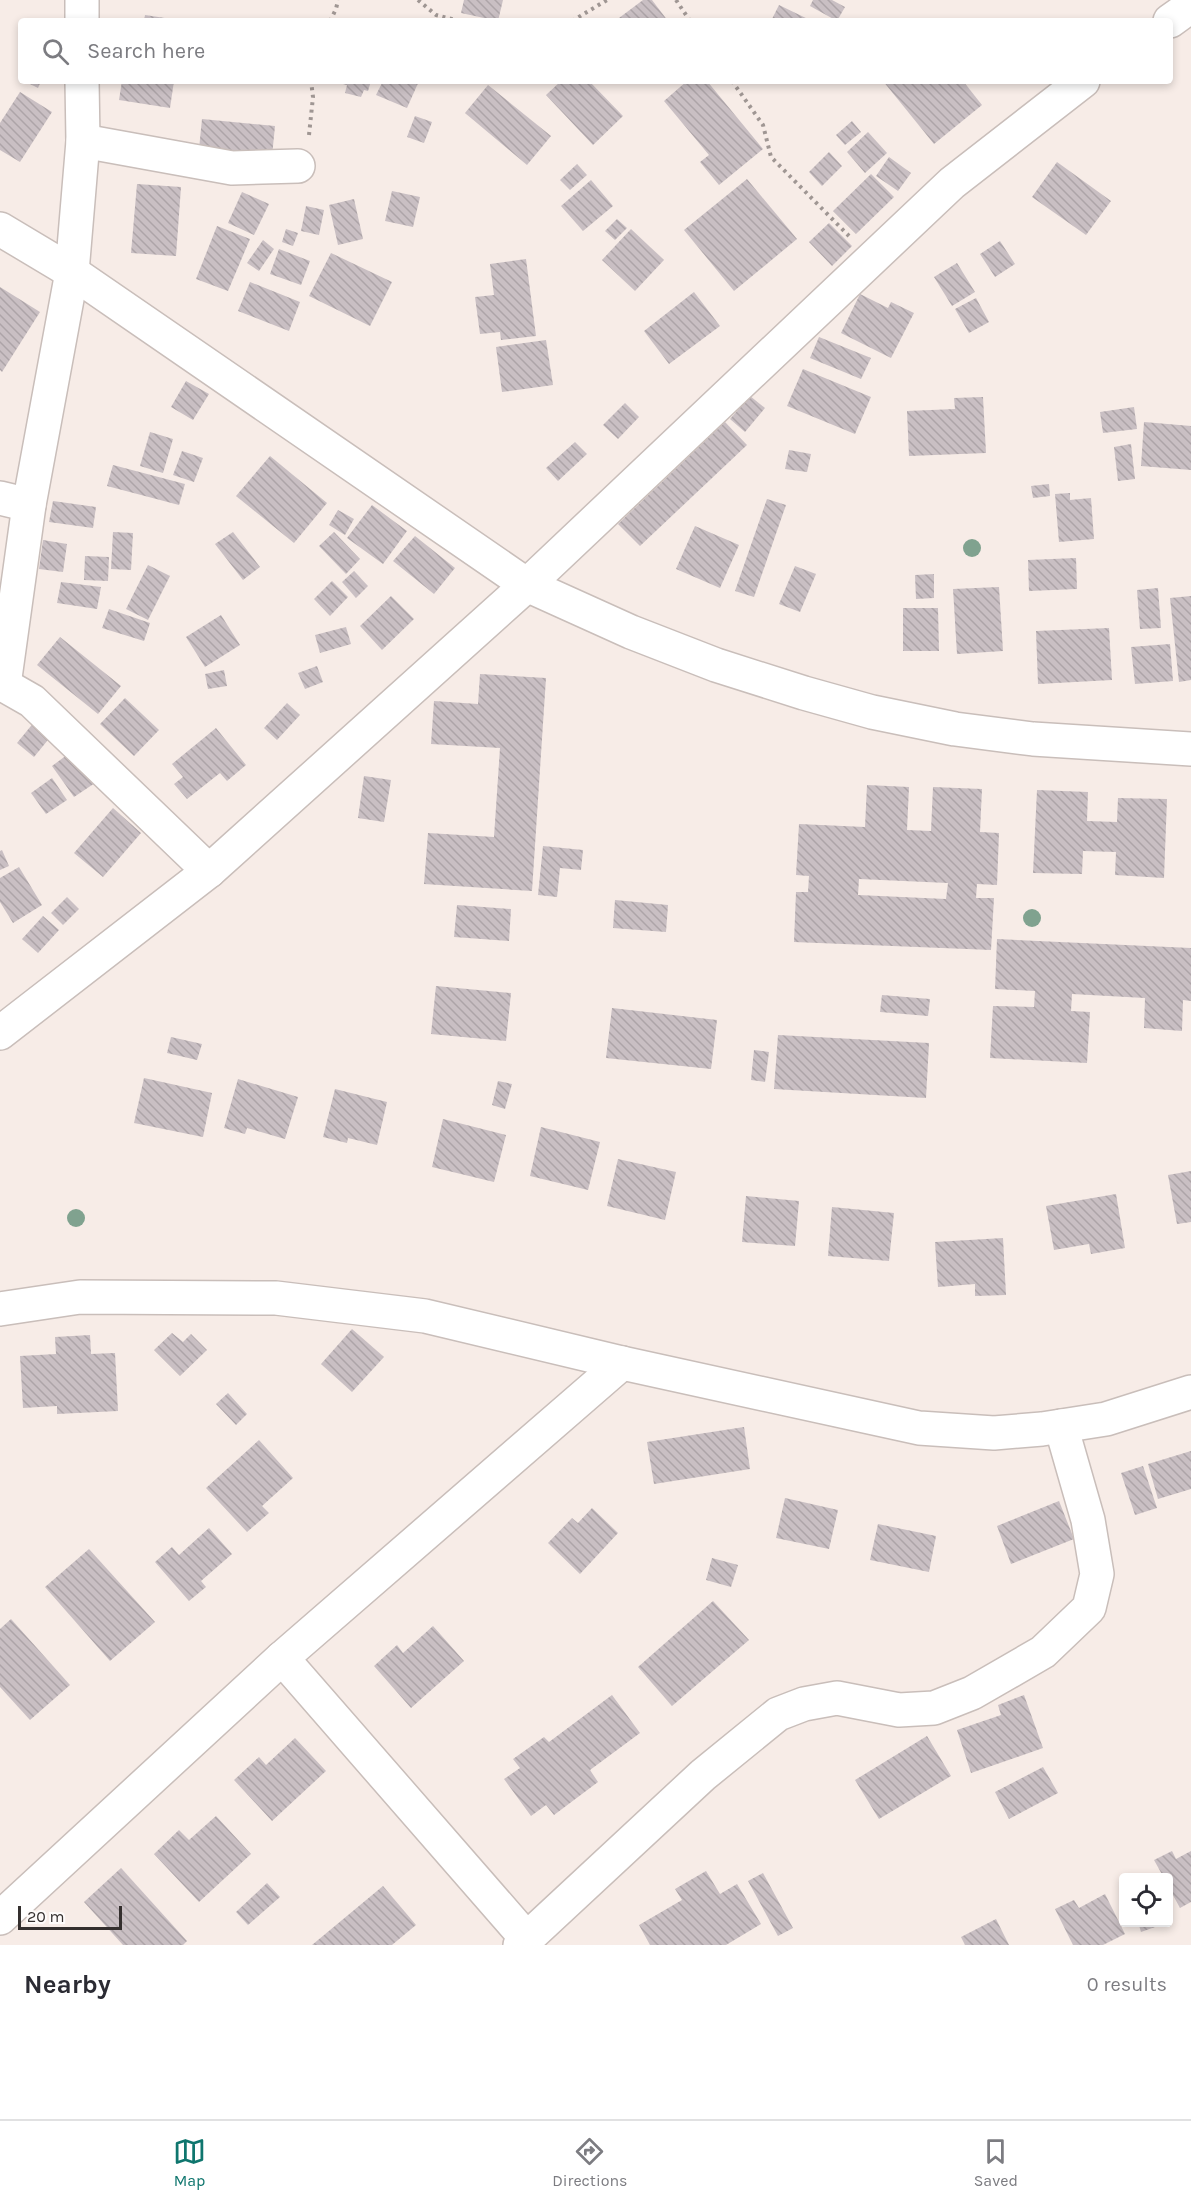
<!DOCTYPE html>
<style>
:root{--surface:#fff;--page:#f7f7f7;--text:#2b2b33;--muted:#7c7c81;--line:#e1e1e2;--accent:#0f766e}
body{margin:0;font-family:Karla,sans-serif;background:var(--page);color:var(--text)}
.controls{position:absolute;right:18px;bottom:18px;display:grid;overflow:hidden;border-radius:6px;box-shadow:0 3px 9px #0003}
.controls button{width:54px;height:54px;display:grid;place-items:center;padding:0;border:0;border-bottom:2px solid var(--line);background:var(--surface);color:var(--text);font:30px sans-serif}
.scale{position:absolute;left:18px;bottom:15px;width:104px;box-sizing:border-box;padding-left:6px;border:3px solid #342f2e;border-top:0;font-size:16px;line-height:21px;white-space:nowrap;color:#342f2e;-webkit-text-stroke:4px #fefbfa;paint-order:stroke}
.list{margin:0;padding:0;list-style:none}
h2{display:flex;justify-content:space-between;align-items:center;height:78px;margin:0;padding:0 24px;font-size:26px}
h2 small{font-size:20px;font-weight:400;color:var(--muted)}
.icon{flex:none;width:33px;height:33px;fill:none;stroke:currentColor;stroke-width:2;stroke-linecap:round;stroke-linejoin:round}
.map{position:relative;flex:none;width:1191px;height:1945px;overflow:hidden}
.search{position:absolute;background:var(--surface);box-shadow:0 3px 9px #0003;left:18px;right:18px;top:18px;height:66px;display:flex;align-items:center;gap:15px;box-sizing:border-box;padding:0 21px;border-radius:6px;color:var(--muted);font-size:22px}
.sheet{height:174px;background:var(--surface)}
nav{display:flex;justify-content:space-around;align-items:center;box-sizing:border-box;height:84px;border-top:2px solid var(--line);background:var(--surface);font-size:16px;color:var(--muted)}
nav a{display:grid;justify-items:center;gap:3px}
nav .on{color:var(--accent)}
.map>svg:first-child{display:block}
.building{fill:url(#building-back-hatch);fill-rule:evenodd}
.lines{fill:none;stroke-linecap:round;stroke-linejoin:round}
.street-casing{stroke:#c9beba;stroke-width:36}
.secondary-casing{stroke:#c9beba;stroke-width:36}
.path{stroke:#9f9693;stroke-width:4;stroke-dasharray:3 4.5;stroke-linecap:butt}
.street{stroke:#fff;stroke-width:33}
.secondary{stroke:#fff;stroke-width:33}
.tree{fill:#80a28f}
</style>
<div class="map">
<svg width="1191" height="1945" viewBox="0 0 1191 1945">
<defs>
<pattern id="building-back-hatch" width="6" height="6" patternUnits="userSpaceOnUse" patternTransform="scale(1.5)"><rect width="6" height="6" fill="#c9bfc3"/><path d="M-1 5l2 2M0 0l6 6M5-1l2 2" fill="none" stroke="#ada4a8"/></pattern>
</defs>
<rect width="100%" height="100%" fill="#f7ece7"/>
<g class="building">
<polygon points="464,0 503,0 498,21 461,13"/>
<polygon points="643,0 652,0 668,21 615,21"/>
<polygon points="813,0 832,0 845,7 837,21 810,6"/>
<polygon points="779,5 812,21 771,21"/>
<polygon points="145,15 178,20 178,21 144,21"/>
<polygon points="24,81 41,81 38,88"/>
<polygon points="122,81 174,81 170,108 119,100"/>
<polygon points="371,81 368,91 364,90 361,97 345,93 347,85 334,82"/>
<polygon points="383,81 419,81 407,108 376,95"/>
<polygon points="561,81 589,81 623,116 593,145 546,95"/>
<polygon points="687,81 707,81 763,149 719,185 700,162 709,155 664,101"/>
<polygon points="883,81 963,81 982,105 934,144"/>
<polygon points="488,85 551,136 527,165 465,113"/>
<polygon points="20,92 52,112 20,162 0,150 0,123"/>
<polygon points="415,116 432,122 424,143 407,137"/>
<polygon points="202,119 275,126 272,156 199,149"/>
<polygon points="852,121 861,132 845,145 836,135"/>
<polygon points="868,132 887,153 865,173 847,152"/>
<polygon points="829,152 842,166 822,186 809,172"/>
<polygon points="889,157 911,173 898,191 876,176"/>
<polygon points="1057,162 1111,201 1086,235 1032,197"/>
<polygon points="577,164 587,175 570,190 560,180"/>
<polygon points="871,174 894,197 856,234 833,211"/>
<polygon points="747,179 797,239 734,291 684,230"/>
<polygon points="591,180 613,206 583,231 561,206"/>
<polygon points="137,184 181,187 176,256 131,253"/>
<polygon points="392,191 420,197 413,227 385,221"/>
<polygon points="242,192 269,204 254,235 228,223"/>
<polygon points="354,199 363,239 338,245 329,205"/>
<polygon points="306,206 324,210 319,235 301,231"/>
<polygon points="617,219 627,228 615,240 605,231"/>
<polygon points="829,223 852,246 832,266 809,242"/>
<polygon points="217,226 250,239 228,291 196,279"/>
<polygon points="286,229 298,233 293,246 282,242"/>
<polygon points="631,229 664,260 635,291 602,260"/>
<polygon points="263,240 274,249 259,271 247,263"/>
<polygon points="1000,241 1015,264 995,277 980,254"/>
<polygon points="279,249 310,261 301,285 270,274"/>
<polygon points="331,253 392,282 370,326 309,296"/>
<polygon points="526,259 536,336 501,340 500,332 480,334 475,297 494,295 490,264"/>
<polygon points="957,263 975,292 952,306 934,277"/>
<polygon points="250,282 300,302 289,331 238,311"/>
<polygon points="0,287 40,312 2,372 0,370"/>
<polygon points="694,292 720,326 669,364 644,331"/>
<polygon points="860,294 888,308 891,302 914,313 891,358 841,333"/>
<polygon points="976,298 989,322 969,333 955,309"/>
<polygon points="819,337 871,358 861,379 810,358"/>
<polygon points="546,340 553,385 502,392 496,347"/>
<polygon points="803,369 871,397 855,434 787,406"/>
<polygon points="186,381 209,394 193,420 171,407"/>
<polygon points="750,396 765,408 745,432 730,419"/>
<polygon points="983,397 986,453 909,456 907,411 955,409 954,398"/>
<polygon points="625,403 639,417 618,439 603,425"/>
<polygon points="1134,407 1137,429 1103,433 1100,412"/>
<polygon points="725,422 747,445 640,546 618,524"/>
<polygon points="1144,422 1191,426 1191,470 1141,466"/>
<polygon points="150,432 173,439 163,473 140,466"/>
<polygon points="575,442 587,454 558,481 546,468"/>
<polygon points="1131,444 1135,479 1118,481 1114,447"/>
<polygon points="789,450 811,454 807,472 785,469"/>
<polygon points="182,451 203,458 194,482 173,475"/>
<polygon points="270,456 327,503 294,543 236,496"/>
<polygon points="113,465 185,484 179,505 107,486"/>
<polygon points="1049,484 1050,496 1033,498 1031,486"/>
<polygon points="1070,493 1070,500 1091,498 1094,539 1059,542 1055,494"/>
<polygon points="767,499 786,505 754,597 735,591"/>
<polygon points="53,501 96,507 93,528 49,522"/>
<polygon points="372,505 407,531 383,564 347,538"/>
<polygon points="338,510 354,519 345,535 329,525"/>
<polygon points="695,526 739,545 720,588 676,569"/>
<polygon points="113,532 133,533 131,570 111,569"/>
<polygon points="233,532 260,567 243,580 215,544"/>
<polygon points="334,532 360,559 346,574 319,546"/>
<polygon points="415,536 455,568 434,594 393,561"/>
<polygon points="43,540 67,544 63,572 39,569"/>
<polygon points="85,556 109,557 108,581 84,580"/>
<polygon points="1076,558 1077,589 1029,591 1028,560"/>
<polygon points="148,565 170,576 148,620 126,609"/>
<polygon points="795,566 816,574 800,612 779,604"/>
<polygon points="354,571 368,586 356,598 342,582"/>
<polygon points="934,574 934,598 916,599 915,575"/>
<polygon points="332,581 348,597 330,616 314,599"/>
<polygon points="61,582 101,587 97,609 57,603"/>
<polygon points="999,587 1003,651 957,654 953,589"/>
<polygon points="1158,588 1161,628 1140,629 1137,590"/>
<polygon points="391,596 414,619 382,650 360,626"/>
<polygon points="1191,596 1191,680 1179,682 1170,598"/>
<polygon points="903,608 938,608 939,651 903,651"/>
<polygon points="109,609 150,623 144,641 102,628"/>
<polygon points="221,615 240,645 205,667 186,637"/>
<polygon points="346,627 351,644 320,653 315,635"/>
<polygon points="1109,628 1112,680 1038,684 1036,631"/>
<polygon points="60,637 121,686 98,714 37,665"/>
<polygon points="1170,644 1173,681 1135,684 1131,647"/>
<polygon points="317,666 323,682 305,689 298,673"/>
<polygon points="224,670 227,686 208,689 205,674"/>
<polygon points="480,674 546,678 532,891 424,884 428,833 494,837 500,748 431,744 434,701 478,704"/>
<polygon points="125,698 159,730 134,756 100,724"/>
<polygon points="287,703 300,715 277,740 264,728"/>
<polygon points="35,721 52,735 34,757 17,743"/>
<polygon points="216,728 246,765 227,781 220,773 187,799 174,784 183,777 172,764"/>
<polygon points="75,749 98,781 74,797 52,766"/>
<polygon points="364,776 391,780 384,822 358,818"/>
<polygon points="52,778 67,800 46,814 31,793"/>
<path d="M867,785L909,787L907,830L931,831L933,787L982,789L980,832L999,833L997,885L977,884L976,898H994L991,950L794,942L796,892H808L809,876L796,875L799,824L865,827ZM859,879L948,883L946,899L858,895Z"/>
<polygon points="1037,790 1088,792 1087,821 1117,822 1118,798 1167,799 1164,878 1115,875 1116,852 1083,851 1082,874 1033,873"/>
<polygon points="113,808 141,833 103,877 74,853"/>
<polygon points="543,846 583,850 581,870 560,868 557,897 538,895"/>
<polygon points="2,850 9,866 0,870 0,851"/>
<polygon points="19,867 42,905 13,923 0,902 0,878"/>
<polygon points="67,897 79,909 63,925 51,913"/>
<polygon points="615,900 668,905 666,932 613,928"/>
<polygon points="457,905 511,909 509,941 454,937"/>
<polygon points="43,916 59,930 38,953 22,939"/>
<polygon points="997,939 1191,948 1191,1001 1183,1000 1182,1031 1144,1028 1145,998 1072,994 1071,1011 1090,1012 1087,1063 990,1058 993,1006 1034,1007 1035,991 995,989"/>
<polygon points="436,986 511,993 506,1041 431,1034"/>
<polygon points="882,995 930,999 928,1016 880,1012"/>
<polygon points="612,1008 717,1020 711,1069 606,1058"/>
<polygon points="778,1035 929,1043 926,1098 774,1089"/>
<polygon points="171,1037 202,1044 197,1060 167,1053"/>
<polygon points="754,1050 769,1052 765,1082 751,1080"/>
<polygon points="144,1078 212,1093 203,1137 134,1123"/>
<polygon points="238,1079 298,1097 285,1139 247,1128 245,1134 224,1128"/>
<polygon points="498,1081 512,1084 505,1109 492,1105"/>
<polygon points="335,1089 387,1102 377,1145 348,1138 347,1143 323,1137"/>
<polygon points="443,1119 506,1135 494,1182 432,1167"/>
<polygon points="541,1127 600,1142 588,1190 530,1176"/>
<polygon points="618,1159 676,1172 665,1220 607,1206"/>
<polygon points="1191,1171 1191,1222 1177,1224 1168,1175"/>
<polygon points="1116,1194 1125,1248 1091,1254 1089,1244 1054,1250 1046,1206"/>
<polygon points="746,1196 799,1201 795,1246 742,1242"/>
<polygon points="832,1207 894,1213 889,1261 828,1256"/>
<polygon points="1003,1238 1006,1295 975,1296 975,1284 938,1287 935,1242"/>
<polygon points="352,1329 384,1357 352,1392 321,1364"/>
<polygon points="172,1333 183,1342 191,1334 207,1350 180,1376 154,1350"/>
<polygon points="90,1335 91,1354 115,1353 118,1411 57,1414 57,1406 23,1408 20,1356 56,1354 55,1337"/>
<polygon points="228,1393 247,1414 236,1425 216,1404"/>
<polygon points="744,1427 750,1469 654,1484 647,1442"/>
<polygon points="259,1440 293,1478 262,1506 269,1513 247,1532 206,1488"/>
<polygon points="1191,1451 1191,1489 1158,1499 1148,1464"/>
<polygon points="1143,1466 1157,1508 1135,1515 1121,1473"/>
<polygon points="785,1498 838,1510 829,1549 776,1538"/>
<polygon points="1059,1501 1074,1539 1011,1564 997,1526"/>
<polygon points="592,1508 618,1533 580,1574 548,1543 572,1518 578,1523"/>
<polygon points="878,1524 936,1536 929,1572 870,1560"/>
<polygon points="209,1528 232,1554 201,1581 206,1587 189,1601 155,1562 172,1547 179,1555"/>
<polygon points="89,1549 155,1622 110,1661 45,1587"/>
<polygon points="712,1558 738,1565 731,1587 706,1580"/>
<polygon points="713,1601 749,1640 672,1706 638,1667"/>
<polygon points="11,1619 70,1685 30,1720 0,1687 0,1629"/>
<polygon points="433,1626 464,1661 411,1708 374,1666 397,1645 403,1653"/>
<polygon points="612,1695 640,1733 590,1770 598,1782 554,1815 546,1805 531,1816 504,1779 520,1768 513,1759 544,1737 549,1742"/>
<polygon points="1024,1695 1043,1748 971,1773 957,1730 1001,1715 998,1705"/>
<polygon points="927,1736 951,1776 879,1819 855,1780"/>
<polygon points="295,1738 326,1771 272,1821 234,1780 259,1757 266,1765"/>
<polygon points="1043,1767 1058,1793 1009,1819 995,1792"/>
<polygon points="216,1816 251,1854 199,1902 154,1854 179,1830 189,1840"/>
<polygon points="1172,1851 1176,1859 1191,1851 1191,1902 1180,1908 1168,1886 1168,1878 1164,1878 1154,1860"/>
<polygon points="121,1868 187,1941 183,1945 123,1945 84,1902"/>
<polygon points="706,1871 720,1894 737,1884 761,1924 726,1945 650,1945 639,1925 682,1900 675,1889"/>
<polygon points="763,1873 793,1928 778,1936 748,1881"/>
<polygon points="267,1883 280,1897 248,1925 236,1912"/>
<polygon points="383,1886 416,1925 392,1945 312,1945"/>
<polygon points="1105,1894 1125,1934 1103,1945 1073,1945 1055,1909 1074,1900 1079,1908"/>
<polygon points="996,1919 1009,1945 965,1945 961,1937"/>
<polygon points="1138,1922 1153,1922 1155,1927 1141,1932"/>
</g>
<g class="lines">
<g class="street-casing">
<g id="street">
<polyline points="82,0 82,21"/>
<polyline points="83,141 232,168 298,166"/>
<polyline points="0,498 29,505"/>
<polyline points="0,685 4,685 32,701 209,871"/>
<polyline points="4,685 29,505 72,272 83,141 82,81"/>
<polyline points="0,1309 80,1297 276,1298 425,1316 622,1363 919,1428 994,1433 1042,1429 1106,1419 1191,1392"/>
<polyline points="282,1658 527,1939"/>
<polyline points="0,1918 282,1658 622,1363"/>
<polyline points="520,1945 703,1775 778,1714 804,1704 837,1698 899,1710 934,1708 972,1693 1043,1652 1089,1608 1097,1574 1088,1520 1061,1426"/>
</g>
</g>
<g class="secondary-casing">
<g id="secondary">
<polyline points="1170,21 1191,6"/>
<polyline points="0,229 72,272 527,585 631,632 716,665 804,693 872,712 955,729 1033,739 1191,749"/>
<polyline points="0,1033 209,871 527,585 952,183 1083,81"/>
</g>
</g>
<g class="path">
<polyline points="418,0 436,15 460,21"/>
<polyline points="676,0 690,21"/>
<polyline points="330,21 336,9 338,0"/>
<polyline points="572,21 607,0"/>
<polyline points="732,81 763,125 771,157 849,236"/>
<polyline points="309,135 313,97 311,81"/>
</g>
<use href="#street" class="street"/>
<use href="#secondary" class="secondary"/>
</g>
<g class="tree">
<circle cx="972" cy="548" r="9"/>
<circle cx="1032" cy="918" r="9"/>
<circle cx="76" cy="1218" r="9"/>
</g>
</svg>
<div class="controls">
<button><svg class="icon" aria-label="locate" viewBox="0 0 24 24"><circle cx="12" cy="12" r="6"/><path d="M12 2v4M12 18v4M2 12h4M18 12h4"/></svg></button>
</div>
<div class="scale">20 m</div>
<div class="search"><svg class="icon" aria-label="search" viewBox="0 0 24 24"><circle cx="10" cy="10" r="6"/><path d="M15 15l6 6"/></svg>Search here</div>
</div>
<section class="sheet">
<h2>Nearby<small>0 results</small></h2>
<ul class="list">
</ul>
</section>
<nav>
<a class="on"><svg class="icon" aria-label="map" viewBox="0 0 24 24"><path d="M3 6l6-2 6 2 6-2v14l-6 2-6-2-6 2zM9 4v14M15 6v14"/></svg>Map</a>
<a><svg class="icon" aria-label="directions" viewBox="0 0 24 24"><path d="M12 3l9 9-9 9-9-9zM9 14v-3h6M13 9l2 2-2 2"/></svg>Directions</a>
<a><svg class="icon" aria-label="saved" viewBox="0 0 24 24"><path d="M7 4h10v16l-5-4-5 4z"/></svg>Saved</a>
</nav>
